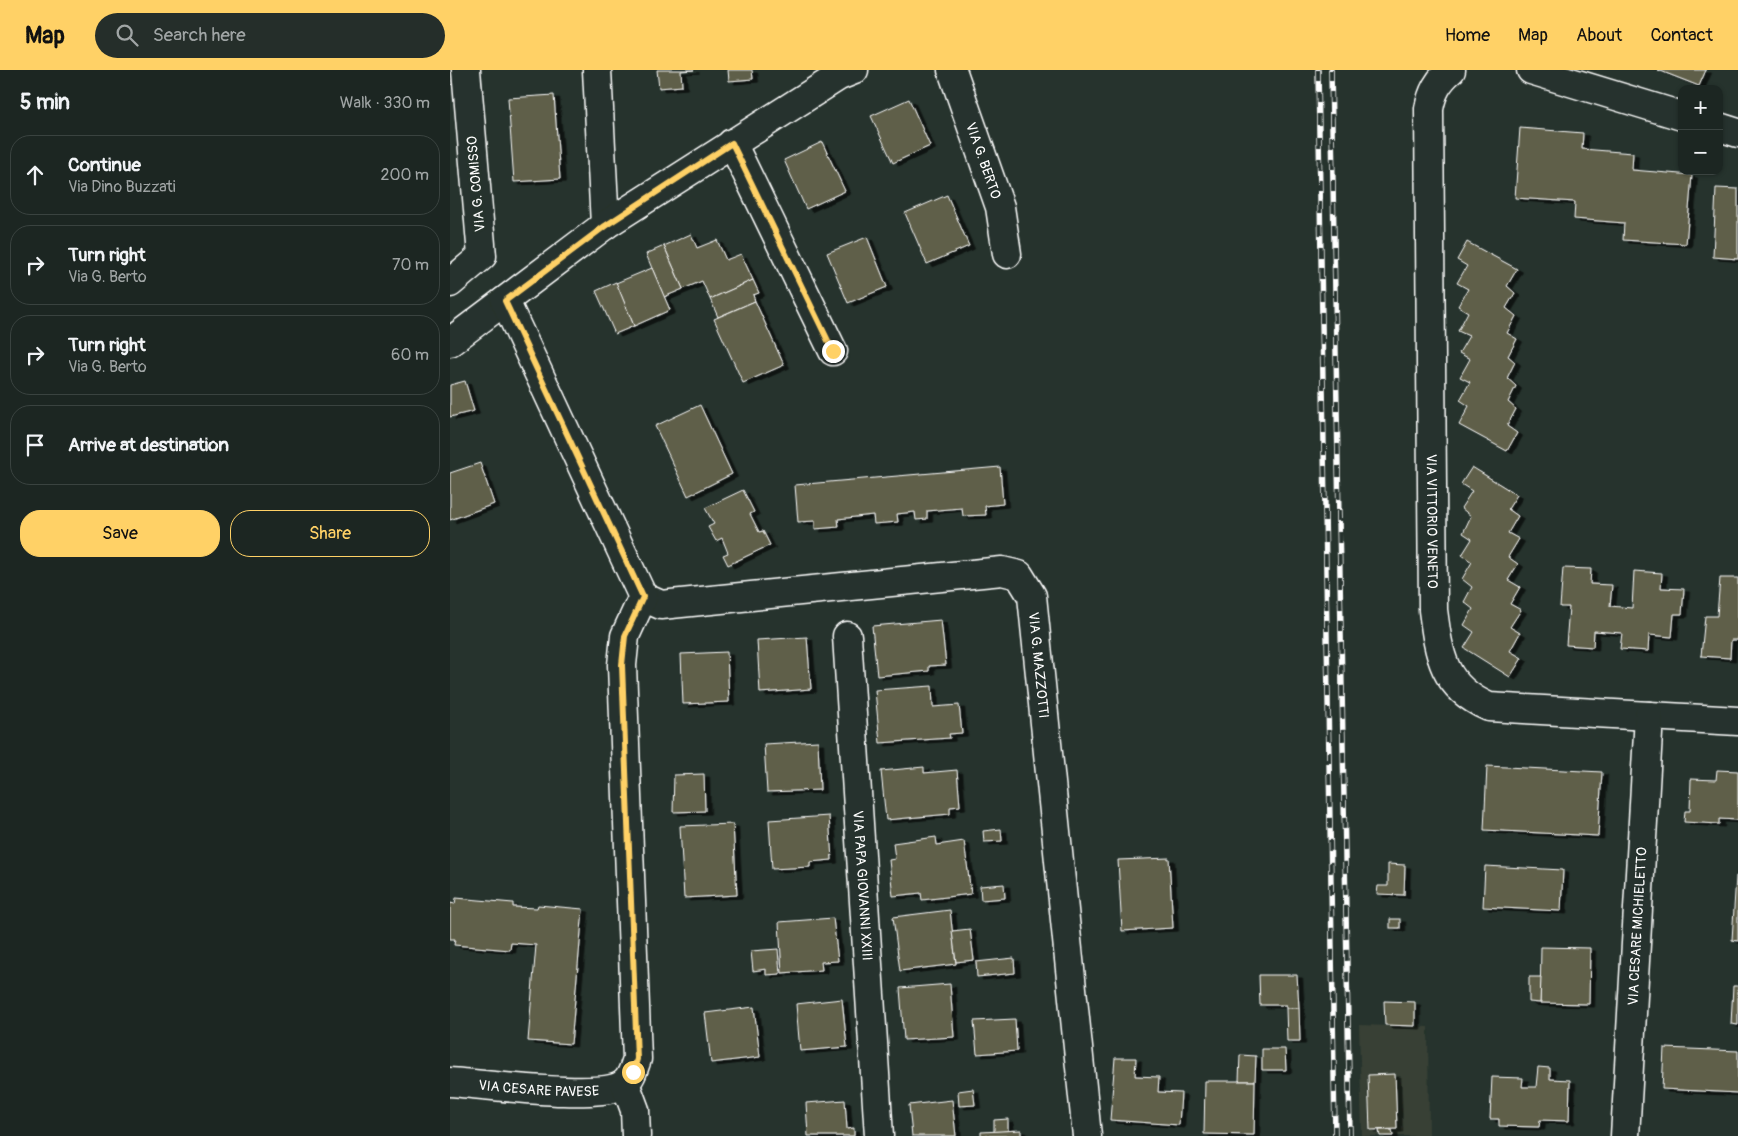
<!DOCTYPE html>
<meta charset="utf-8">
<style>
:root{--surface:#1c2622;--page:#252e2a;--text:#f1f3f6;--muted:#a0a5a5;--line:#3a4340;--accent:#ffd166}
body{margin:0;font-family:Pangolin,sans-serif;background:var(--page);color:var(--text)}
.controls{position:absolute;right:15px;top:15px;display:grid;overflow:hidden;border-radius:10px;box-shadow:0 1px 4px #0004}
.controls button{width:45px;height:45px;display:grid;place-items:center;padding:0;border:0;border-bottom:1px solid var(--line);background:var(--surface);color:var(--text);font:25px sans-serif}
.stop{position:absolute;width:15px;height:15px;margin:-11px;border:4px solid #ffd166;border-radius:50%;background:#fff}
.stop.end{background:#ffd166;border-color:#fff;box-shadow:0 1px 5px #0008}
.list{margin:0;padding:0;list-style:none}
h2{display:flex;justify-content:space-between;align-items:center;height:65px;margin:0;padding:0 20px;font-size:21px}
h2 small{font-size:16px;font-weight:400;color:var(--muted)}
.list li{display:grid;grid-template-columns:32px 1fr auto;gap:15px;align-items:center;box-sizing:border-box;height:80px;margin:0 10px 10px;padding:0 10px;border:1px solid var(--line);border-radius:20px}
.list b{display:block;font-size:19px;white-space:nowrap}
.list p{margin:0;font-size:16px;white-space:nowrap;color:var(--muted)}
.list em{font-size:16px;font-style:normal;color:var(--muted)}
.actions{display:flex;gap:10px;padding:15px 20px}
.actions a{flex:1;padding:11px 0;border:1px solid var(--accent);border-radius:20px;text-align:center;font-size:18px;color:var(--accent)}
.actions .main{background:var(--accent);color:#111}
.icon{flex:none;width:28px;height:28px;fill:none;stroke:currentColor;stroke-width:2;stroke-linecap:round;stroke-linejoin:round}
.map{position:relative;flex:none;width:1288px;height:1066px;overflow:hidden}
header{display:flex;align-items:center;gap:30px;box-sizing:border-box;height:70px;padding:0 25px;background:var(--accent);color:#111}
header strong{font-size:24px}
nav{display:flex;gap:28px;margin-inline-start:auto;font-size:18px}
.search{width:350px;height:45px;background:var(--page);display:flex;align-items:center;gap:12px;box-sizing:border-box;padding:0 18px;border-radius:28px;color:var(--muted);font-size:19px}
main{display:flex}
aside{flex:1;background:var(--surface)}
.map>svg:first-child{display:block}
.built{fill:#374035}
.building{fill:#5e5e49;stroke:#fff;filter:url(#shadow)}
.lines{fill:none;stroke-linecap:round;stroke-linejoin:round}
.minor-casing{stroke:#fff;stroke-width:31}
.minor{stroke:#26332d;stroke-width:28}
.rail-casing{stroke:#fff;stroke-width:5.5}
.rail{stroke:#26332d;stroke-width:4;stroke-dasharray:11;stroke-linecap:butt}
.route{stroke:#ffd166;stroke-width:6}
.labels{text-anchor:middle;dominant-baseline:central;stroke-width:5;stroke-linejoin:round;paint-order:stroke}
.street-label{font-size:14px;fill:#fff;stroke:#26332d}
</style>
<header>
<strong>Map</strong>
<div class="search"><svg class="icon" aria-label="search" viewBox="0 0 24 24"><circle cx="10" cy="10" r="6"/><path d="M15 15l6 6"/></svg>Search here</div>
<nav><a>Home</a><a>Map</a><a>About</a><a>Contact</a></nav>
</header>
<main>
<aside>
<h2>5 min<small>Walk · 330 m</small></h2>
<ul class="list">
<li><svg class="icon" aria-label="ahead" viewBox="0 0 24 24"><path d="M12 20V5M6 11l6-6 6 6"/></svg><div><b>Continue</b><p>Via Dino Buzzati</p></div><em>200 m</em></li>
<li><svg class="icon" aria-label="right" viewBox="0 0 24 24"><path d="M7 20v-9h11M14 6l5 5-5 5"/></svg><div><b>Turn right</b><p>Via G. Berto</p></div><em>70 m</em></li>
<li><svg class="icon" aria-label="right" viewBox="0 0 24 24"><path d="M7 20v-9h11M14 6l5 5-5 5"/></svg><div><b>Turn right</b><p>Via G. Berto</p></div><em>60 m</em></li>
<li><svg class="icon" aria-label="arrive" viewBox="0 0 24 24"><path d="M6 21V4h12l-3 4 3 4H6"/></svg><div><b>Arrive at destination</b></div></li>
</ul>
<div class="actions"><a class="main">Save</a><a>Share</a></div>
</aside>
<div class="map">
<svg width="1288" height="1066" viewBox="0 0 1288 1066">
<defs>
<filter id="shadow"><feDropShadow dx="5.5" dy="3" stdDeviation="0" flood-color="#0009"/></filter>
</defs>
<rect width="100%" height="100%" fill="#26332d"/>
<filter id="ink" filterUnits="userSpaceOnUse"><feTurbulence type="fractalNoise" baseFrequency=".02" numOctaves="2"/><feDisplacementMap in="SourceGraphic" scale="10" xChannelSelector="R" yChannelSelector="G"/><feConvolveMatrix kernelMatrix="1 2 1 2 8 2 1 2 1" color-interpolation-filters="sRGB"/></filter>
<g filter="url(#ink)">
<polygon class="built" points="909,955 978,957 979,1066 912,1066"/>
<g class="building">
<polygon points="207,0 244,0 231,1 232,16 209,18"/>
<polygon points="278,0 302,0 303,9 279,11"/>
<polygon points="1208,0 1256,0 1249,16"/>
<polygon points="104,25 110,109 64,112 58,28"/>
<polygon points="459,29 480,76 443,93 421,46"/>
<polygon points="1070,58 1133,63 1132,79 1183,83 1182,100 1242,105 1236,174 1173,170 1174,153 1124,149 1125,132 1065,128"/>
<polygon points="372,72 395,121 356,139 334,90"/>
<polygon points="1266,118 1288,119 1288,189 1263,187"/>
<polygon points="497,125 519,176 477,194 455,143"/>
<polygon points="241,164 247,178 267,170 276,190 291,184 303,210 260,229 252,211 233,219 214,176"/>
<polygon points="417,167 437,217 398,233 377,183"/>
<polygon points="1017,172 1067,199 1057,216 1065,223 1056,238 1066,246 1057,263 1067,269 1058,286 1065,292 1057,308 1066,316 1058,332 1066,339 1057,356 1067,363 1057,381 1009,355 1019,336 1010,330 1020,312 1010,307 1020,289 1009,283 1019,266 1008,261 1018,242 1008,236 1018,219 1007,213 1017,196 1007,190"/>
<polygon points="214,176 233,219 214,227 196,184"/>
<polygon points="202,198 220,240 184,256 166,213"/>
<polygon points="303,210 309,223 303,225 305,231 268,247 260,229"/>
<polygon points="166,212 184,256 165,264 146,221"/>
<polygon points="305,231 334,295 293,313 264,249"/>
<polygon points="15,311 24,341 0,347 0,315"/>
<polygon points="250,335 282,404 238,426 205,356"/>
<polygon points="30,393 44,434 0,450 0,403"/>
<polygon points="550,397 553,434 535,436 536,445 513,446 512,438 477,441 477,449 466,450 465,442 447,444 448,452 424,454 423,445 388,449 389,457 365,459 365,451 348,452 345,415"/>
<polygon points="1022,397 1067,425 1058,439 1068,446 1058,463 1069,469 1058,487 1068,494 1058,510 1070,517 1060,534 1071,540 1060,557 1070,563 1060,581 1072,588 1060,607 1014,578 1024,562 1014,555 1023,539 1014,532 1022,517 1012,509 1022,492 1012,485 1022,469 1013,463 1021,446 1011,438 1022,421 1011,414"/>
<polygon points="293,420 304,442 300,444 309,462 313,461 320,475 278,495 273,485 278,483 272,468 266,471 258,457 264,454 255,438"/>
<polygon points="1113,498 1141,499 1140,514 1162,515 1160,536 1182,538 1184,501 1212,503 1211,518 1234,519 1232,544 1224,544 1222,567 1199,565 1198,581 1170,579 1172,563 1144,561 1143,577 1116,575 1119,537 1110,537"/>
<polygon points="1270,508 1288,508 1288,570 1281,570 1280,588 1251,586 1255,546 1267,546"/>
<polygon points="491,550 496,595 479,596 479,601 427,606 422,556"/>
<polygon points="357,567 361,619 310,623 307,570"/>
<polygon points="277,582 279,632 233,634 231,584"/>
<polygon points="482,616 483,637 509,635 512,663 499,664 500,668 430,673 425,620"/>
<polygon points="368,671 370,720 317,722 314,674"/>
<polygon points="1037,696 1152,702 1148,766 1034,760"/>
<polygon points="474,697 474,703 507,700 510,736 500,737 500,744 436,750 431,701"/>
<polygon points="1267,700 1288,701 1288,750 1269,749 1269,754 1234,752 1235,741 1240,741 1241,709 1266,710"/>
<polygon points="254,704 255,741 223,742 224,705"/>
<polygon points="379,746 382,790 360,792 360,797 322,799 319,750"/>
<polygon points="283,754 287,825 234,828 230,756"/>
<polygon points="551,759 552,771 534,772 533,761"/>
<polygon points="486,767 487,775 514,771 521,824 472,830 471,823 443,826 439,790 445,789 443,773"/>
<polygon points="719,788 723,858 672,861 668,790"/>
<polygon points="938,794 955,795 954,825 927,824 928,816 938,816"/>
<polygon points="1035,796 1113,800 1111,841 1033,837"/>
<polygon points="1286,806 1288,806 1288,871 1282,870"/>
<polygon points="554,814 555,828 531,830 530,816"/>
<polygon points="6,828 63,833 63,837 87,838 88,835 133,839 121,974 78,971 86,875 61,873 60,880 4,875 5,869 0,869 0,833 5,834"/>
<polygon points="500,840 506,894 450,901 443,847"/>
<polygon points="383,848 388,891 371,892 372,900 332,903 329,852"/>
<rect x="940" y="849" width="10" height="9"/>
<polygon points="520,859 524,890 506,892 502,861"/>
<polygon points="1091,877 1140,878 1139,934 1090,933"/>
<polygon points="328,879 330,904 316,905 316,899 303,901 301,881"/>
<polygon points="564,888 565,903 527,907 526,892"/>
<polygon points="809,905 847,905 849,938 836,938 836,935 810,935"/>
<polygon points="1079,907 1091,907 1090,933 1079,932"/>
<polygon points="500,914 504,967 454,970 450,918"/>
<polygon points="1283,916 1288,916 1288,955 1281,954"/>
<polygon points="392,929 397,977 350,981 346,934"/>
<polygon points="934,931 965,932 965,956 935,955"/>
<polygon points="304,937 310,987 261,993 255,943"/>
<polygon points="836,938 849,938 850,971 837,971"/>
<polygon points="565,949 567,981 527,984 524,951"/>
<polygon points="1214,978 1288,981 1288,1023 1212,1019"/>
<polygon points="812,979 835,979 836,1000 812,1000"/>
<polygon points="790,985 806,986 805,1011 789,1011"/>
<polygon points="665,988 686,988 685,1006 709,1007 708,1022 731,1023 729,1055 660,1050"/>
<polygon points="1088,997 1100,998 1100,1009 1120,1010 1119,1051 1090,1050 1089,1057 1049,1056 1049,1049 1040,1049 1042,1007 1073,1008 1072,1017 1086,1017"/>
<polygon points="945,1004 947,1059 920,1060 918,1005"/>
<polygon points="755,1011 805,1011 804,1065 754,1064"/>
<polygon points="523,1019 525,1035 509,1036 508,1021"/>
<polygon points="395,1030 397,1059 404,1058 404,1066 358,1066 356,1033"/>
<polygon points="502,1030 506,1066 462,1066 459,1035"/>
<polygon points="558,1049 558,1061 544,1062 544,1050"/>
<polygon points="571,1060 571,1066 531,1066 531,1062"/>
<polygon points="929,1060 942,1060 943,1066 930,1066"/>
</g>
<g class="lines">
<g class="minor-casing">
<g id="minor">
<polyline points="147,0 155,155"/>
<path id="s1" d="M502,0L550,137L557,184"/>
<path id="s2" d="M1001,0C988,11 982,22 979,39L983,540C989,586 993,617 1039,637L1288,651"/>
<polyline points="1081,0 1232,46"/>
<polyline points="1269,57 1288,63"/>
<polyline points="282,73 383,281"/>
<polyline points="0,213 32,186 16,0"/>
<polyline points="0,272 155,155 389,6 404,0"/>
<path id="s3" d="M193,527L211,535L552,501L569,505L582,526L637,1066"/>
<path id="s4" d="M397,566L429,1066"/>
<path id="s5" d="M0,1012C32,1014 154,1031 175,1013C182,1007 184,997 187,989L172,595L175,566L193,527L55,231"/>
<polyline points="175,1013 185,1040 186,1066"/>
<path id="s6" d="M1175,1066L1199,646"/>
</g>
</g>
<use href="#minor" class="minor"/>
<g class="rail-casing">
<g id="rail">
<polyline points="868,0 885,1066"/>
<polyline points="881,0 900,1066"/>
</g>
</g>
<use href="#rail" class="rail"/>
</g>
</g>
<g class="lines" filter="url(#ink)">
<polyline class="route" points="183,1002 187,989 172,595 175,566 193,527 55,231 155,156 282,73 383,281"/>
</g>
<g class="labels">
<g class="street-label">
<text stroke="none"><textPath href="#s1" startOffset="96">VIA G. BERTO</textPath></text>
<text transform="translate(26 114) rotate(-95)">VIA G. COMISSO</text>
<text stroke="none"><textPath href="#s2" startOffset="458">VIA VITTORIO VENETO</textPath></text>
<text stroke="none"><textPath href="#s3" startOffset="474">VIA G. MAZZOTTI</textPath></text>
<text stroke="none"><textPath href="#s4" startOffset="250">VIA PAPA GIOVANNI XXIII</textPath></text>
<text stroke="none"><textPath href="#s6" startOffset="210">VIA CESARE MICHIELETTO</textPath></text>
<text stroke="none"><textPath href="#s5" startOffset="89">VIA CESARE PAVESE</textPath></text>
</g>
</g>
</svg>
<div class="controls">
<button>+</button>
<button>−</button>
</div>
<div class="stop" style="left:183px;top:1002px"></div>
<div class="stop end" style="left:383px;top:281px"></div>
</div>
</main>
